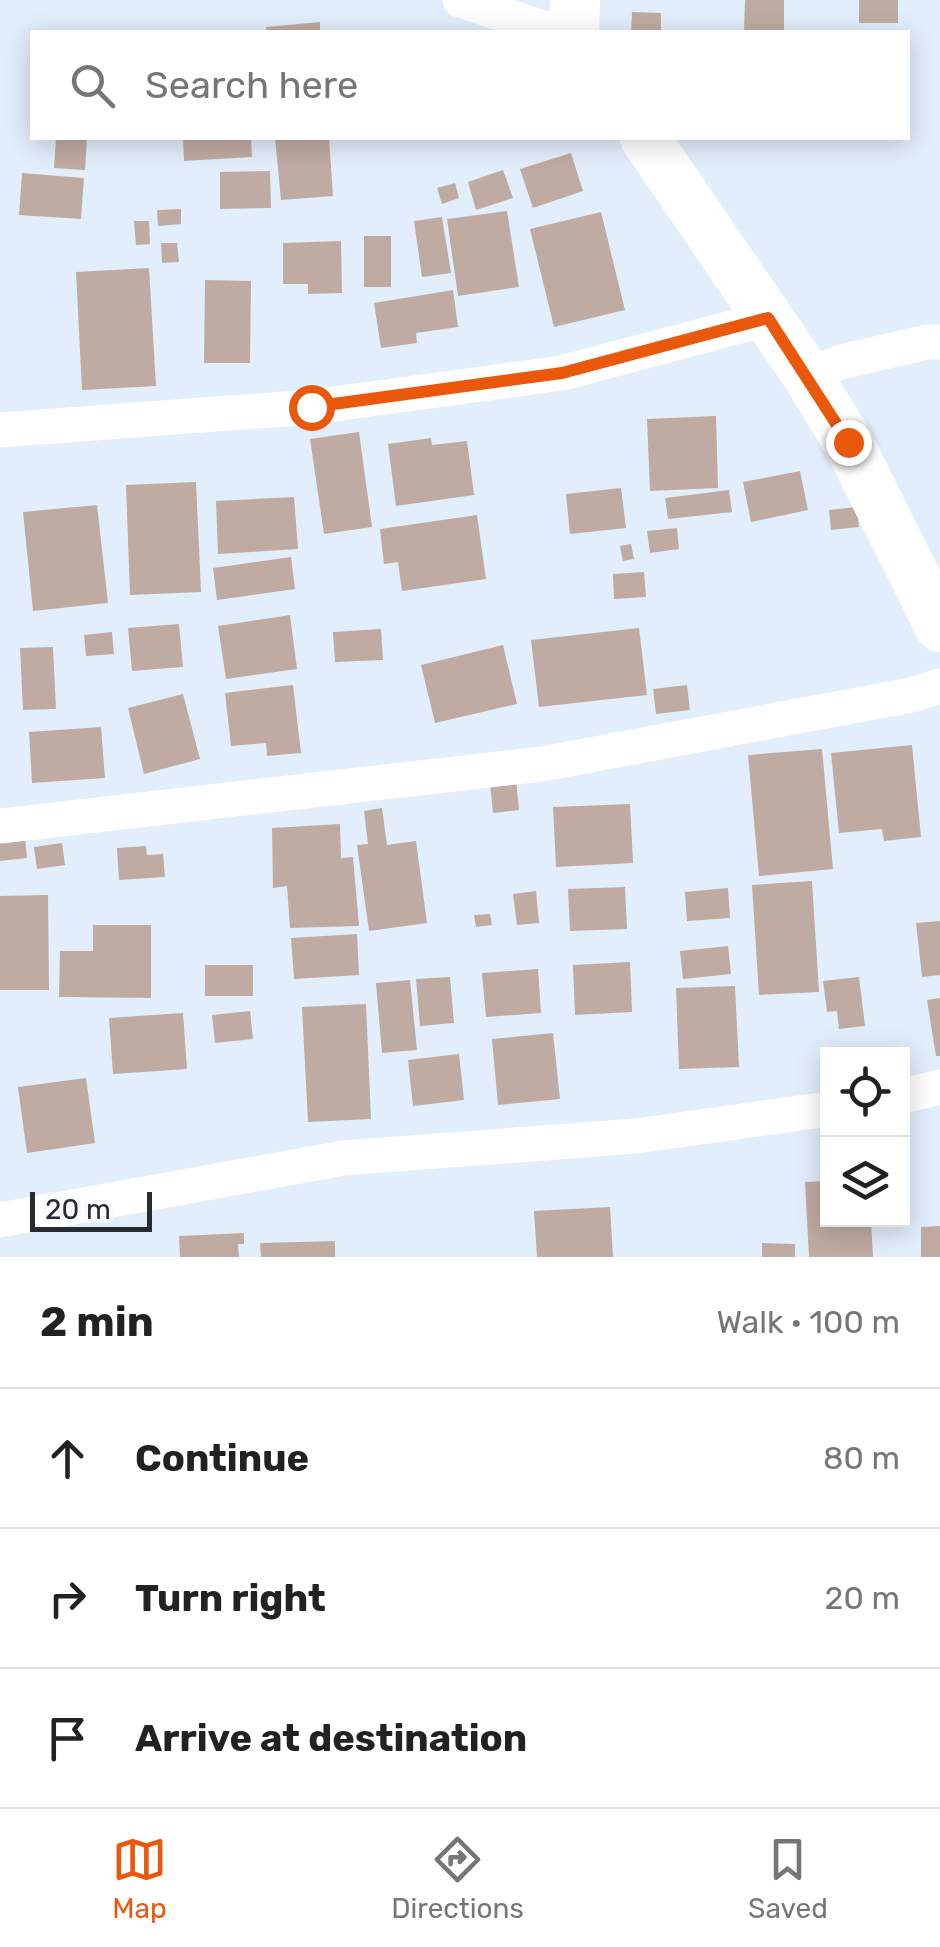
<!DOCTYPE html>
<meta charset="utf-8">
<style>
:root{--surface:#fff;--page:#f2f2f2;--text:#222;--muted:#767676;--line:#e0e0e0;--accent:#ea580c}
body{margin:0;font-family:Rubik,sans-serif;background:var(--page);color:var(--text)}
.controls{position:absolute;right:30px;bottom:30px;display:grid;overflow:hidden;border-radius:0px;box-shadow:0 5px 25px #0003}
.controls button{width:90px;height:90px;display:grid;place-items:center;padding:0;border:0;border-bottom:2px solid var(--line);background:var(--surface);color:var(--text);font:50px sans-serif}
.scale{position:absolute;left:30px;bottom:25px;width:122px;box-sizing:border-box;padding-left:10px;border:5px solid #262b32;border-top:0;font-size:28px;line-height:35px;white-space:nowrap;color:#262b32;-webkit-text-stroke:8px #f8fafe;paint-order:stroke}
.stop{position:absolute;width:30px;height:30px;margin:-22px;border:8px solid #ea580c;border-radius:50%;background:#fff}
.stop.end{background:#ea580c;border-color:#fff;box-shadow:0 2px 10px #0008}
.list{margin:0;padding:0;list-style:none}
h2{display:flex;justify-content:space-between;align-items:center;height:130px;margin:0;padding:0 40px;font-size:42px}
h2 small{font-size:32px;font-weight:400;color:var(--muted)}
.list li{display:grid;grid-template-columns:65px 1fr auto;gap:30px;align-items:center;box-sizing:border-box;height:140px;padding:0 40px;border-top:2px solid var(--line)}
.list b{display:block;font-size:38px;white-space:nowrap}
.list em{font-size:32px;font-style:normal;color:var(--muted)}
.icon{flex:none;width:55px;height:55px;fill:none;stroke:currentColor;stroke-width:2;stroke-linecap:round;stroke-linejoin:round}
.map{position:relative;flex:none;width:940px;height:1257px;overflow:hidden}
.search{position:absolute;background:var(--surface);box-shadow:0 5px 25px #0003;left:30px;right:30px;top:30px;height:110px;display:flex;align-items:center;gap:25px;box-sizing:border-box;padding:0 35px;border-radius:0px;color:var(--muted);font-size:38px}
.sheet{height:550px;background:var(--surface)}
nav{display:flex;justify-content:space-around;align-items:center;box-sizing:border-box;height:140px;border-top:2px solid var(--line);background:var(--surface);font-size:28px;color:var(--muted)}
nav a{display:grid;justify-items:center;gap:5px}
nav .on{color:var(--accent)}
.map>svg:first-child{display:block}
.building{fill:#c0aba2}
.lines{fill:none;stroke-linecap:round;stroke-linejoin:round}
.street{stroke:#fff;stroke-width:35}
.secondary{stroke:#fff;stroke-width:50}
.route{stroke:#ea580c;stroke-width:12}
</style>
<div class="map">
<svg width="940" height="1257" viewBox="0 0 940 1257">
<rect width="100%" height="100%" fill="#e3eefc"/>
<g class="building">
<polygon points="745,0 784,0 784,32 744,32"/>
<rect x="859" y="0" width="39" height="23"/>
<polygon points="632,12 661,13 661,32 631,32"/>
<polygon points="320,22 320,32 267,32 266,27"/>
<polygon points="56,138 87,138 85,170 54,168"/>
<polygon points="183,138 251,138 252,157 184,161"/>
<polygon points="275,138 329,138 333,196 281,200"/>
<polygon points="571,153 583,191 533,208 520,169"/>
<polygon points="503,170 513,198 476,210 468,182"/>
<polygon points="270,171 271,208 220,209 220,172"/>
<polygon points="22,173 84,178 81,219 19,215"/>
<polygon points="455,183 459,198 442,204 437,188"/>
<polygon points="181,209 181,224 158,226 157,210"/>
<polygon points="507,211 519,287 458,296 447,219"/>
<polygon points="601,212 625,310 554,327 530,229"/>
<polygon points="442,217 451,273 422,277 414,221"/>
<polygon points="134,221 149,221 150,244 136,245"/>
<rect x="364" y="236" width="27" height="51"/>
<polygon points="341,241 342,293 308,294 308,284 283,284 283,243"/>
<polygon points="161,243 177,243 179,262 162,263"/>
<polygon points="149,268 156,386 82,390 76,272"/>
<polygon points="205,280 251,281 250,363 204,363"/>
<polygon points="453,290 458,327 416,333 417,343 381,348 374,303"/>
<polygon points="716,416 718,488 650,491 647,419"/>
<polygon points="359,432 372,527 324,534 310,439"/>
<polygon points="431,438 432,445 467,441 474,495 396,506 388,444"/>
<polygon points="800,471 808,510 751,522 743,482"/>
<polygon points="196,482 201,592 130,595 126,485"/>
<polygon points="621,488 626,528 570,534 566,494"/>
<polygon points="729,490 732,512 668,519 665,498"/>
<polygon points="294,497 298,549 218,554 216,501"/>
<polygon points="97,505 108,603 33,611 23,512"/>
<polygon points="857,507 859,527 831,530 829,510"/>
<polygon points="477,515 486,579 402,591 398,562 384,564 380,529"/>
<polygon points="677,528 679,549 650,553 647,531"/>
<polygon points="631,544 634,559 623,561 620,546"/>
<polygon points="291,557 295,589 217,600 213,568"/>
<polygon points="644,572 646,597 614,599 613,574"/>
<polygon points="290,615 297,669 226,679 218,626"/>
<polygon points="179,624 183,667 132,671 128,628"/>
<polygon points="639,628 647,695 539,707 531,640"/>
<polygon points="381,629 383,660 335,662 333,632"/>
<polygon points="112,632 114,654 86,656 84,635"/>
<polygon points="503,645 517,704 435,723 421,665"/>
<polygon points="53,647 56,709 23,710 20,648"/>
<polygon points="293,685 301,753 267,756 266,743 231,746 225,693"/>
<polygon points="687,685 690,710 656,714 653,689"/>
<polygon points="183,694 200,759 144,774 128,708"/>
<polygon points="101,727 105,778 32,783 29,732"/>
<polygon points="912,745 921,837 884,841 882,829 839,833 831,753"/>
<polygon points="822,749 833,869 759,876 748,755"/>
<polygon points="516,779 519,810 493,813 490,782"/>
<polygon points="630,804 633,863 556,867 553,807"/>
<polygon points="382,808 387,845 416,841 427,923 369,931 357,845 368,844 364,811"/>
<polygon points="340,824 341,858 353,857 359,926 290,928 287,886 273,888 272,828"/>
<polygon points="25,837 27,858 0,861 0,840"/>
<polygon points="62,843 65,865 37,869 34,847"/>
<polygon points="146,846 147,855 163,854 165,877 119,880 117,848"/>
<polygon points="812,881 819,992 759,995 752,885"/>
<polygon points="625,887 627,929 570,931 568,889"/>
<polygon points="728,888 730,918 687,921 685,892"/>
<polygon points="536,891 539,923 517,925 513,894"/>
<polygon points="48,895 49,990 0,990 0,896"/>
<polygon points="490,914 492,925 476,927 474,915"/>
<polygon points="940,921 940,975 922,977 916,923"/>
<polygon points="93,925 151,925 151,998 59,997 60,951 93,951"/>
<polygon points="357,934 359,975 294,979 291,938"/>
<polygon points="728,946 731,974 683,979 680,951"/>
<polygon points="630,962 632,1012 575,1015 573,965"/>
<rect x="205" y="965" width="48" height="31"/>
<polygon points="538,969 541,1013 486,1017 482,973"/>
<polygon points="450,977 454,1023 420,1026 416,979"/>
<polygon points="859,977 865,1026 839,1029 837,1011 827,1012 823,981"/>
<polygon points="410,980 417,1050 382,1053 376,983"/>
<polygon points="735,986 739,1067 679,1069 676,988"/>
<polygon points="940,998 940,1056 936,1056 927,1000"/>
<polygon points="366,1004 371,1119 308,1122 302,1007"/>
<polygon points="250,1011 253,1039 215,1043 212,1015"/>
<polygon points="183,1013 187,1069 113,1074 109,1018"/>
<polygon points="553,1033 560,1099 498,1105 492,1039"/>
<polygon points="459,1054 464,1100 413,1106 408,1060"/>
<polygon points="86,1078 95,1143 27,1153 18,1087"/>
<polygon points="828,1181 828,1220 871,1220 873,1257 809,1257 805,1182"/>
<polygon points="610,1207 613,1257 537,1257 534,1211"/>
<polygon points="940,1226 940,1257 921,1257 921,1227"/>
<polygon points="244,1233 244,1244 238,1244 239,1257 180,1257 179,1236"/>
<polygon points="335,1241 335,1257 261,1257 260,1243"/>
<polygon points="762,1243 795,1244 795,1257 762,1257"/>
</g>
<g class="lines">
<g class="street">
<polyline points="460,0 555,32"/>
<polyline points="807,375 841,362 927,342 940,342"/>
<polyline points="0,430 311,407 562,373 769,318"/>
<polyline points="0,826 542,764 911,695 940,686"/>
<polyline points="902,1096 940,1087"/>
<polyline points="0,1220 344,1158 636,1136 828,1109"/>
</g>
<g class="secondary">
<polyline points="574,32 575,0"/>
<polyline points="645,138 807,375 848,442 940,627"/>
</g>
</g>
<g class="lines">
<polyline class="route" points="311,407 562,373 768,318 848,442"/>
</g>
</svg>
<div class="controls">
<button><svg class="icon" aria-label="locate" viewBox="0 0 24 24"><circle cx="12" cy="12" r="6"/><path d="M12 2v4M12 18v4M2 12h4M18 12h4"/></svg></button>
<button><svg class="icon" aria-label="layers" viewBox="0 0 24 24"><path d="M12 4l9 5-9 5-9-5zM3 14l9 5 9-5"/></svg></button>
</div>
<div class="scale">20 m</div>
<div class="stop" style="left:311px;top:407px"></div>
<div class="stop end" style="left:848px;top:442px"></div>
<div class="search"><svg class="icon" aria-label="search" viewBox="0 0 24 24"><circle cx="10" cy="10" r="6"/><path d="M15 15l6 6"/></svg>Search here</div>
</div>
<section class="sheet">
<h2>2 min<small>Walk · 100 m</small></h2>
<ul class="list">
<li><svg class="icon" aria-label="ahead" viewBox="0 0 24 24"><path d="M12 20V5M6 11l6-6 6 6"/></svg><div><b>Continue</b></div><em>80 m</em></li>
<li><svg class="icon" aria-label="right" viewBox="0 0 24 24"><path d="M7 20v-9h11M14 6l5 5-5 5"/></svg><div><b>Turn right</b></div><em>20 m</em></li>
<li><svg class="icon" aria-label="arrive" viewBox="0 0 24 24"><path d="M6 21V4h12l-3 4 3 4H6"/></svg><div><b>Arrive at destination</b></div></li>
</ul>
</section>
<nav>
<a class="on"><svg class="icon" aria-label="map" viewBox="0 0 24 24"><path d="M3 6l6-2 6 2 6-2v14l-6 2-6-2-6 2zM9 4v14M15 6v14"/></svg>Map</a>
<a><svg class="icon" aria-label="directions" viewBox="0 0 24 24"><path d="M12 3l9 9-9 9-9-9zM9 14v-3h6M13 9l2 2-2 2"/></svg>Directions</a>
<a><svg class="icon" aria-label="saved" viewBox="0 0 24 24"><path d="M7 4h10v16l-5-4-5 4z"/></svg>Saved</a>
</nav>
